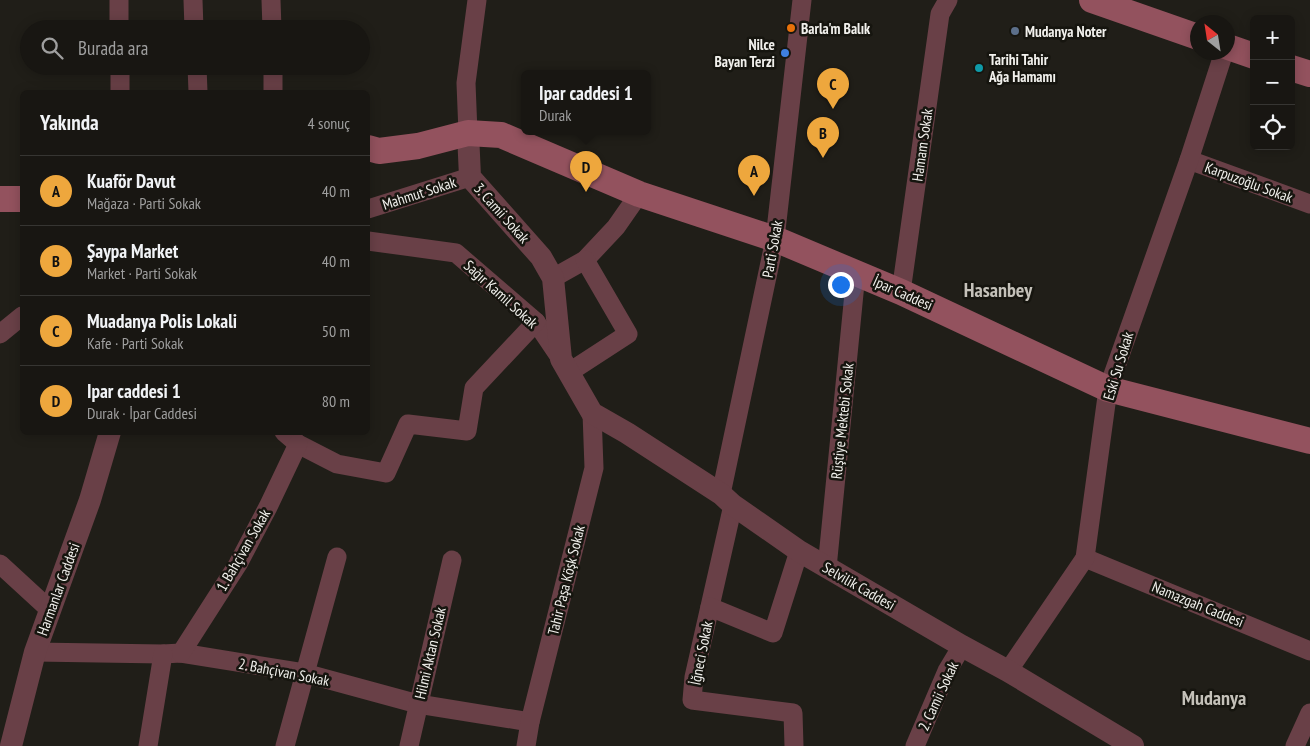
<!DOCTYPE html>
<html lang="tr">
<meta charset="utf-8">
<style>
:root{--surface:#181612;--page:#252320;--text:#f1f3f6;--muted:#9f9f9f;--line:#363532;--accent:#eea73d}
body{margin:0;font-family:"PT Sans Narrow",sans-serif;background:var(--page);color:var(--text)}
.controls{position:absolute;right:15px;top:15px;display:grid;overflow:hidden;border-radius:8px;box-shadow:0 2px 12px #0003}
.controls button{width:45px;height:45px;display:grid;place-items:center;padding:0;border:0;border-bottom:1px solid var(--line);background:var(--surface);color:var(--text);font:25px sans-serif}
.compass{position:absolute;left:1190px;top:15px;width:45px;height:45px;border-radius:50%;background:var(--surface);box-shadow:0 2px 12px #0003;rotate:330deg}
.you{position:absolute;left:840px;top:284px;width:18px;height:18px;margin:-12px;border:4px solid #fff;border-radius:50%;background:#1a73e8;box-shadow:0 0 0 8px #1a73e833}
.badge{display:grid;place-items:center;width:32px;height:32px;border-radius:50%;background:var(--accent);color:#111;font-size:16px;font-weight:700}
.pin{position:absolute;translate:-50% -41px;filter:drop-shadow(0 1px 2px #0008)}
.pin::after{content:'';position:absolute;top:26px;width:18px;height:15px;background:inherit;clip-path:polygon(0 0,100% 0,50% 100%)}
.popup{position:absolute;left:521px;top:70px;width:130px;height:65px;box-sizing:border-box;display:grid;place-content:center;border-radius:8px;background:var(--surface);filter:drop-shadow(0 1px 4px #0005);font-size:16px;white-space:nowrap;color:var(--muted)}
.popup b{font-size:19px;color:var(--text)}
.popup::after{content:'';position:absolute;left:50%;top:100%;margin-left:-10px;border:10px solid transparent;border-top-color:var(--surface)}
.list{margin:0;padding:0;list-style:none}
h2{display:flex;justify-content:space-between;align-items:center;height:65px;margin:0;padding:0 20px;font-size:21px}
h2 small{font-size:16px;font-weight:400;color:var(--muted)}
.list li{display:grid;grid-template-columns:32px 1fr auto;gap:15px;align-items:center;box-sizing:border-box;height:70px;padding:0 20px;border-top:1px solid var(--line)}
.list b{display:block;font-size:19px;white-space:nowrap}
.list p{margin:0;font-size:16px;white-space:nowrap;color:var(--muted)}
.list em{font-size:16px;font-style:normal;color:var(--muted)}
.icon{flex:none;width:28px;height:28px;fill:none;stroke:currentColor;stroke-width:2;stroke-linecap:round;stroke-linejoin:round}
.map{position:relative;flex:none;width:1310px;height:746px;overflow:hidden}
.search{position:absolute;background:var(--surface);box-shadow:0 2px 12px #0003;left:20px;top:20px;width:350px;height:55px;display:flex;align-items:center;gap:12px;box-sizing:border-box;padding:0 18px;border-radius:28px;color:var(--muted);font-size:19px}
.panel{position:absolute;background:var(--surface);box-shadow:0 2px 12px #0003;left:20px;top:90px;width:350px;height:345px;border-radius:8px}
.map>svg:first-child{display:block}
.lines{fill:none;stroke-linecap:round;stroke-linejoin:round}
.minor{stroke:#694047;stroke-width:19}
.tertiary{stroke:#694047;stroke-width:22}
.secondary{stroke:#93525e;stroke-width:26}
.food-dot{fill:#e8710a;stroke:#16150f;stroke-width:2}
.service-dot{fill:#5c6f8a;stroke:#16150f;stroke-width:2}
.shop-dot{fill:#3f7fe0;stroke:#16150f;stroke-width:2}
.culture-dot{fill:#0f9aa8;stroke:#16150f;stroke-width:2}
.labels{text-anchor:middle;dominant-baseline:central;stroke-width:5;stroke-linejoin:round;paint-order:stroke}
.poi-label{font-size:15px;font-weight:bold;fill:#f1f0ec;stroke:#16150f;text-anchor:start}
.street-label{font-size:15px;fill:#f1f0ec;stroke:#16150f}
.district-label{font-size:20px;font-weight:bold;fill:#c4c1b9;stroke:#16150f}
</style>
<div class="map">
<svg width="1310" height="746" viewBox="0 0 1310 746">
<rect width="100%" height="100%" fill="#201e18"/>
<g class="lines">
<g class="minor">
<polyline points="119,0 119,29"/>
<polyline points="193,0 194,29"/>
<polyline points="271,0 272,29"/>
<polyline points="120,66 120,92"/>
<polyline points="197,66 198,92"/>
<polyline points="273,66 273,92"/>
<polyline points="468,133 466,83 477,0"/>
<polyline points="1189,160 1310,204"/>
<polyline points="368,209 470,177"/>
<polyline points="368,241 456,253 536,322 561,359"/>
<polyline points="553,278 585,260 616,227 639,194"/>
<polyline points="901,292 940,14 948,0"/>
<polyline points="0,334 22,316"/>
<polyline points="568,373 628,334 585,260"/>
<polyline points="284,432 298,444 337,464 386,473 408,424 467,431 474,388 536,322"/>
<polyline points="721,494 775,239 802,0"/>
<polyline points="733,505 694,677 692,700 793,713 794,746"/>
<polyline points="1085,558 1310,651"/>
<polyline points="0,564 50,610"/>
<polyline points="827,568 856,273"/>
<polyline points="710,607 773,633 799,551"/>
<polyline points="35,652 163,654 181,653 304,673 418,704 530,722"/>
<polyline points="181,653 238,564 268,507 298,444"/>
<polyline points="1008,671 1085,558 1108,389 1189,160 1224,52"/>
<polyline points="148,746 163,654"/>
<polyline points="285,746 337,557"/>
<polyline points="409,746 452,560"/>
<polyline points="526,746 530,722 594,468 592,413"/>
<polyline points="915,746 947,671 962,646"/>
<polyline points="1295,746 1310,713"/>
</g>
<g class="tertiary">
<polyline points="468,133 470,177 541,257 553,278 561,359 592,413 627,433 721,494 733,505 799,551 962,646 1008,671 1133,746"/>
<polyline points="11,746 35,652 90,500 110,432"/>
</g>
<g class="secondary">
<polyline points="1092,0 1198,37"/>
<polyline points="1228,47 1254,56"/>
<polyline points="1291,68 1310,74"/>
<polyline points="368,148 379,151 418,146 468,133 501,135 639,194 775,239 901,292 1108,389 1310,441"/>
<polyline points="0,199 22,199"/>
</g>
</g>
<circle class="food-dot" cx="791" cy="28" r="5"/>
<circle class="service-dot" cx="1015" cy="31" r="5"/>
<circle class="shop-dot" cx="785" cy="53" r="5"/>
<circle class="culture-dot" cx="979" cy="68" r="5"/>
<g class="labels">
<g class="poi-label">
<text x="801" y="28">Barla'm Balık</text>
<text x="1025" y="31">Mudanya Noter</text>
<text x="775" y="44" text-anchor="end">Nilce<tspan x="775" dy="17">Bayan Terzi</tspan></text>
<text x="989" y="59">Tarihi Tahir<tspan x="989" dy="17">Ağa Hamamı</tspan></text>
</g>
<g class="street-label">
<text transform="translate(922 145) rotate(-82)">Hamam Sokak</text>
<text transform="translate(1249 182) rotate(20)">Karpuzoğlu Sokak</text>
<text transform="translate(419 193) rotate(-18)">Mahmut Sokak</text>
<text transform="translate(502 213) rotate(48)">3. Camii Sokak</text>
<text transform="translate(772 249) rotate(-80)">Parti Sokak</text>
<text transform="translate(903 293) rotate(24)">İpar Caddesi</text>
<text transform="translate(501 294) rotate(42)">Sağır Kamil Sokak</text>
<text transform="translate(1118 366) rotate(-73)">Eski Su Sokak</text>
<text transform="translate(842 421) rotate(-84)">Rüştiye Mektebi Sokak</text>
<text transform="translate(243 550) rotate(-60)">1. Bahçivan Sokak</text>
<text transform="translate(566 580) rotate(-76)">Tahir Paşa Köşk Sokak</text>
<text transform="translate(859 586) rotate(30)">Selvilik Caddesi</text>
<text transform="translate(58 589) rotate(-70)">Harmanlar Caddesi</text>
<text transform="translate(1198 604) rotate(22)">Namazgah Caddesi</text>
<text transform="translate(430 653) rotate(-77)">Hilmi Aktan Sokak</text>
<text transform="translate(701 653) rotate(-79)">İğneci Sokak</text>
<text transform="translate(284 672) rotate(11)">2. Bahçivan Sokak</text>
<text transform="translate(938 696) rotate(-65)">2. Camii Sokak</text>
</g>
<g class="district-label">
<text x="998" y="290">Hasanbey</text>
<text x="1214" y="698">Mudanya</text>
</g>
</g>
</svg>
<div class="controls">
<button>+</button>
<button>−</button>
<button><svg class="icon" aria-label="locate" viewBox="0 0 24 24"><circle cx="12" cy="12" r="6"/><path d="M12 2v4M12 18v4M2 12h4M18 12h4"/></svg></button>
</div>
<svg class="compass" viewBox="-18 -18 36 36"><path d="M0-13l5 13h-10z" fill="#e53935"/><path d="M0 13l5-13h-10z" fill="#9f9f9f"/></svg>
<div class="you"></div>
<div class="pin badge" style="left:754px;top:196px">A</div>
<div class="pin badge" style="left:823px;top:158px">B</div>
<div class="pin badge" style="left:833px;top:109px">C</div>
<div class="pin badge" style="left:586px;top:192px">D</div>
<div class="popup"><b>Ipar caddesi 1</b>Durak</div>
<div class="search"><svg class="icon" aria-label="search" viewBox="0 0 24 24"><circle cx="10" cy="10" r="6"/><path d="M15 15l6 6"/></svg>Burada ara</div>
<section class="panel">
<h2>Yakında<small>4 sonuç</small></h2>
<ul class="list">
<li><span class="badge">A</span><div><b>Kuaför Davut</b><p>Mağaza · Parti Sokak</p></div><em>40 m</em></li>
<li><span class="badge">B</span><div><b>Şaypa Market</b><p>Market · Parti Sokak</p></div><em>40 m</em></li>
<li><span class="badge">C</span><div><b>Muadanya Polis Lokali</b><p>Kafe · Parti Sokak</p></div><em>50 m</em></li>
<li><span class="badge">D</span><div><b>Ipar caddesi 1</b><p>Durak · İpar Caddesi</p></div><em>80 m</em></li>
</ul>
</section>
</div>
